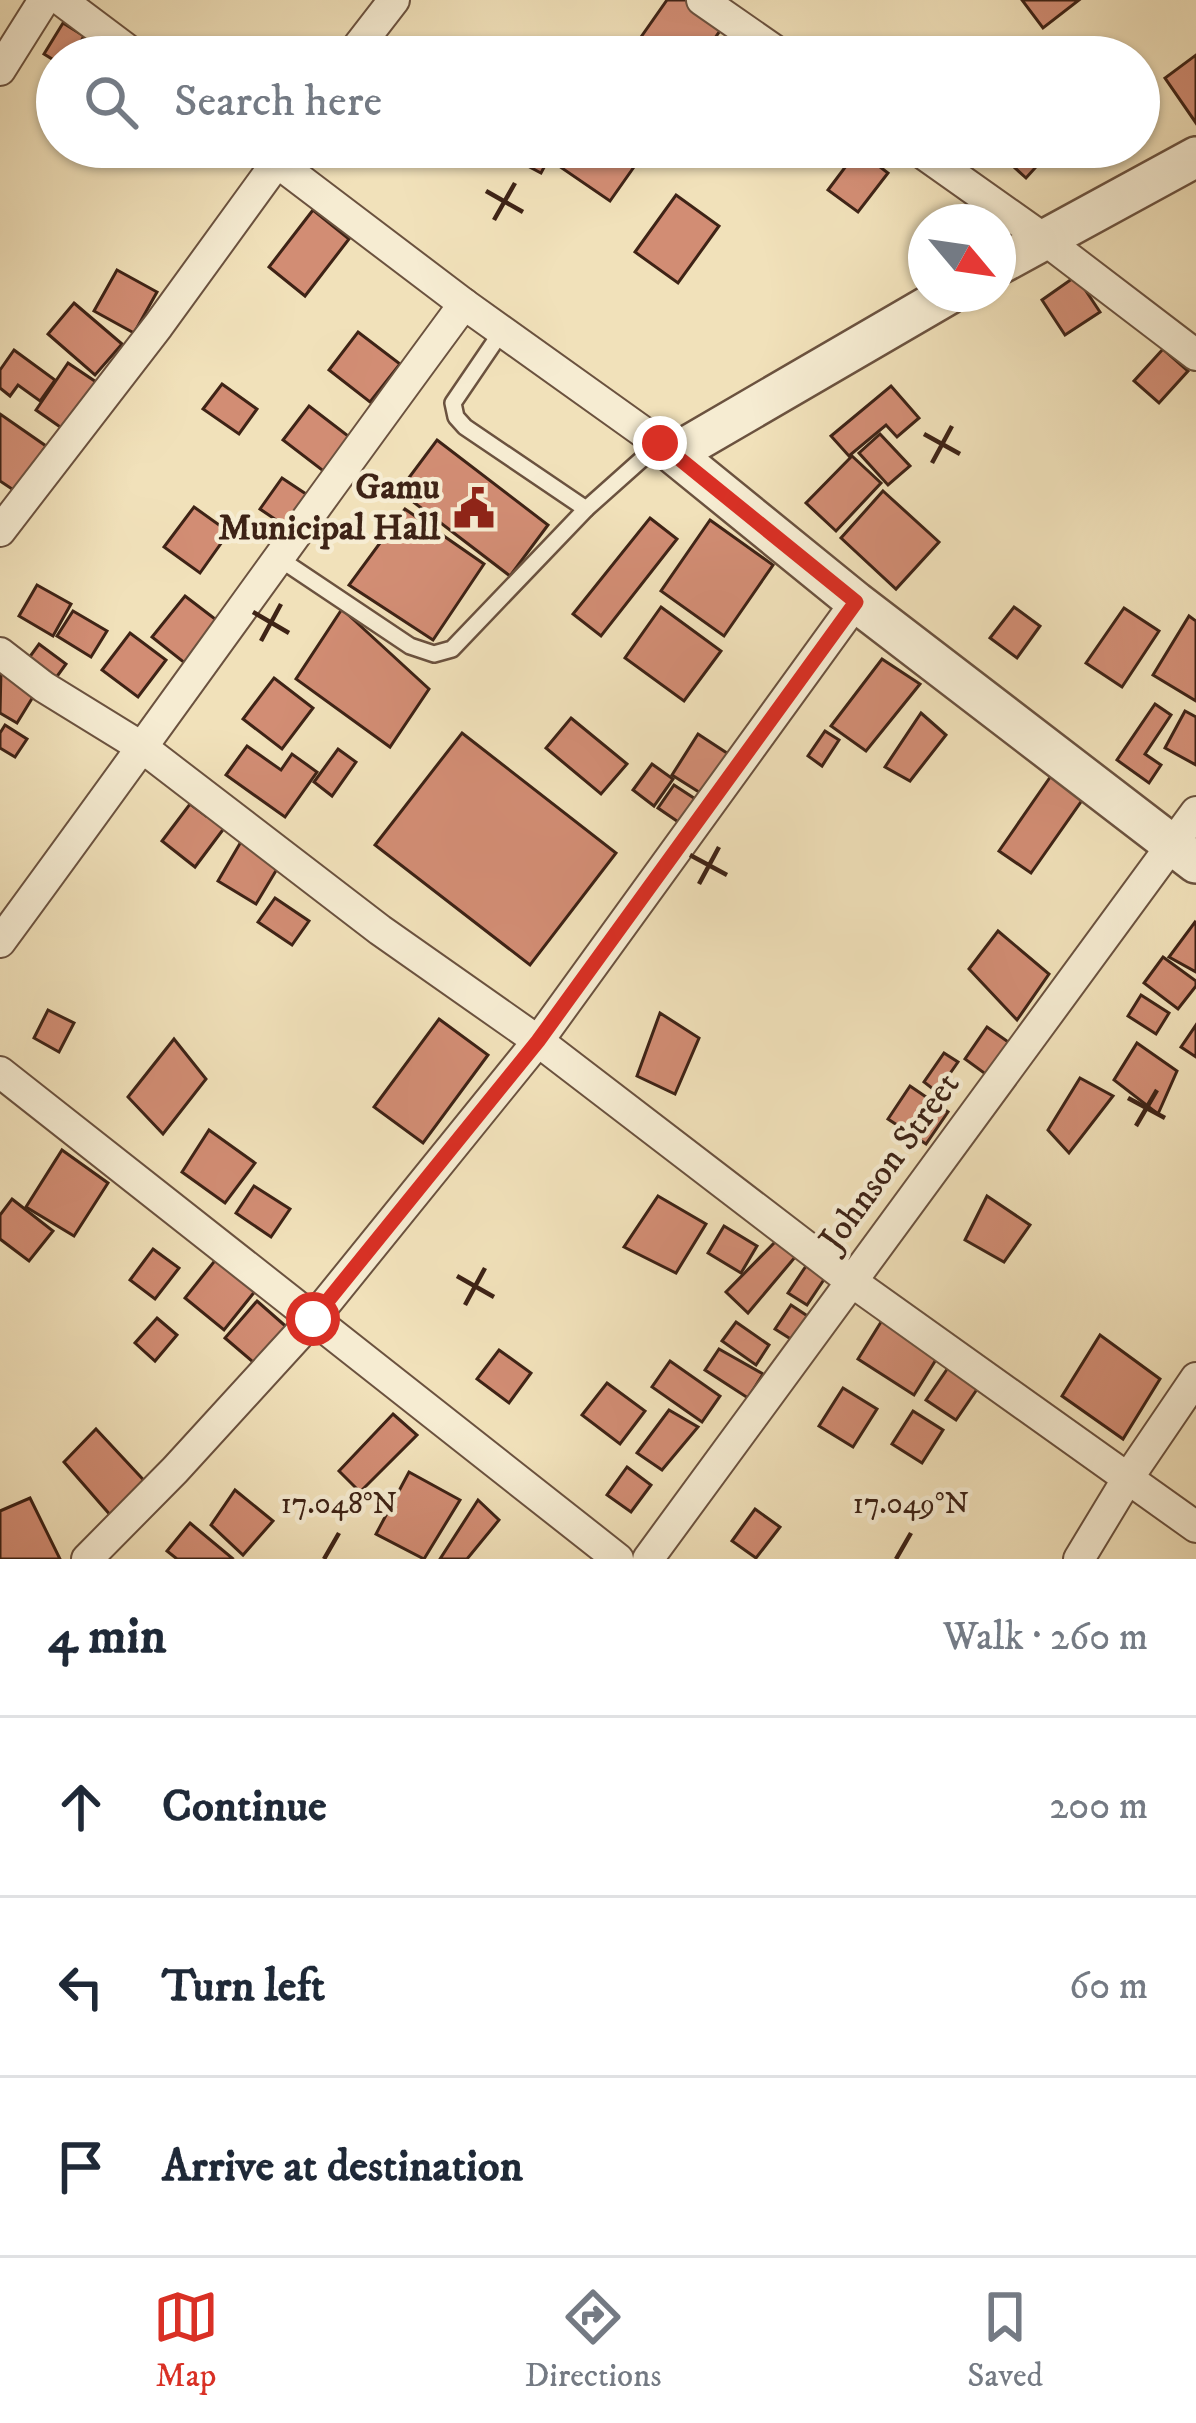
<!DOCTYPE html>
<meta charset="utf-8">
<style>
:root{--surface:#fff;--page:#f2f2f3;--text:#1f2937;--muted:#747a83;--line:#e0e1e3;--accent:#d93025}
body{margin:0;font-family:"IM FELL DW Pica",serif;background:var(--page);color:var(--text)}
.compass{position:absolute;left:908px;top:204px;width:108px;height:108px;border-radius:50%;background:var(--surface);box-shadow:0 3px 9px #0004;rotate:119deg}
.stop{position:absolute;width:36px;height:36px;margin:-27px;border:9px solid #d93025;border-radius:50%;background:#fff}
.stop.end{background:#d93025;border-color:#fff;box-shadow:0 3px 12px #0008}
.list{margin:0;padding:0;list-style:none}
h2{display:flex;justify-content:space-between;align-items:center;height:156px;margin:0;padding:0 48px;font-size:51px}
h2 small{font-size:39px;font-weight:400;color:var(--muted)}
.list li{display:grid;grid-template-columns:78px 1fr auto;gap:36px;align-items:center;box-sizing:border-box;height:180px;padding:0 48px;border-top:3px solid var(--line)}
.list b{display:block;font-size:45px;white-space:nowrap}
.list em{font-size:39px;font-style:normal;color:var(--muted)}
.icon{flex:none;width:66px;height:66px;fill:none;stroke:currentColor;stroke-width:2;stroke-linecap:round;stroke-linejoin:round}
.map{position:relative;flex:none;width:1196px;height:1559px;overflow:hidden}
.search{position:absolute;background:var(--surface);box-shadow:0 3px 9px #0004;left:36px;right:36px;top:36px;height:132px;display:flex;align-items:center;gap:30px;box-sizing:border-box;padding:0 42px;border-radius:66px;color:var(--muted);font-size:45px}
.sheet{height:696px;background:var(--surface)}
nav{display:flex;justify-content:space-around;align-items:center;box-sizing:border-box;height:168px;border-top:3px solid var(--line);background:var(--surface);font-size:33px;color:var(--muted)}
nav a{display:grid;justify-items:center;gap:6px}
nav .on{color:var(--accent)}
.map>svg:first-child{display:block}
.building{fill:#d28d74;stroke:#3e2316;stroke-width:3}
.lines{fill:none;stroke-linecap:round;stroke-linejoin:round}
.service-casing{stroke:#6b523f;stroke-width:20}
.minor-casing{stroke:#6b523f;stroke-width:34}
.tertiary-casing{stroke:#6b523f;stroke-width:44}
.service{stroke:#f6ecd2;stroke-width:15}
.minor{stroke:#f6ecd2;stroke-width:30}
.tertiary{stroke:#f6ecd2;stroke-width:39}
.route{stroke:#d93025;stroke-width:15}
.ticks{fill:none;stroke:#3e2316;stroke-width:4.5}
.labels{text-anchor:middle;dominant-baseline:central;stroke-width:9;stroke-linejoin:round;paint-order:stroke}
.poi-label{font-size:36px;font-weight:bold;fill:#3e2316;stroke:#f6ecd2;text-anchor:end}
.street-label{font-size:36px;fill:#3e2316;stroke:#f6ecd2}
.ticks-label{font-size:30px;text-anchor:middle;fill:#3e2316;stroke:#f6ecd2;stroke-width:9;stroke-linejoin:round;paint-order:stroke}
</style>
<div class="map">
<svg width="1196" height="1559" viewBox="0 0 1196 1559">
<rect width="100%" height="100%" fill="#f1e1ba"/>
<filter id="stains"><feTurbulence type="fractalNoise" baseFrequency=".00167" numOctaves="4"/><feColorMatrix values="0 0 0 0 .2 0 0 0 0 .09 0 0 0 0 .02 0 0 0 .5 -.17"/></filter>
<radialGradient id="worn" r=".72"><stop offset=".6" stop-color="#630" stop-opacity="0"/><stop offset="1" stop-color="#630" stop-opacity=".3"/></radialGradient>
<g class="building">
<polygon points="667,0 689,0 724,25 708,48 720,57 627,57"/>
<polygon points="1022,0 1079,0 1043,28"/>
<polygon points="63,23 84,36 72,57 57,57 57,62 44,54"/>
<polygon points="285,42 305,57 274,57"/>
<polygon points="1196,55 1196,123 1165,78"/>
<polygon points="492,147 555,147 541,173"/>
<polygon points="564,147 648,147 610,201 553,162"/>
<polygon points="992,147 1054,147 1026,178"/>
<polygon points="858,150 888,173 858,212 828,190"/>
<polygon points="676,195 719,226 678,283 635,252"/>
<polygon points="313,210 349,239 305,296 269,267"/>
<polygon points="117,270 157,292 134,333 94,311"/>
<polygon points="1076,276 1100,312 1065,335 1042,300"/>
<polygon points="74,303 122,344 95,375 48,334"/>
<polygon points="358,332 400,364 370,402 329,370"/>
<polygon points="1163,349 1188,371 1159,403 1134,381"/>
<polygon points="14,350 55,380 40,401 18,385 10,396 0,388 0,370"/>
<polygon points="68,363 105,388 73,436 36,410"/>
<polygon points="222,384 257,409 239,434 203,409"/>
<polygon points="891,386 919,418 897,437 886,425 849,456 831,436"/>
<polygon points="309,406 352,439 326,473 283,440"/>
<polygon points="0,414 46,446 15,491 0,481"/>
<polygon points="880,434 910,466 888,485 859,453"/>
<polygon points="437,440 548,525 510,576 399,491"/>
<polygon points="852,456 881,483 836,531 806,503"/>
<polygon points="282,478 309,496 288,528 260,509"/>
<polygon points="883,491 939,542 896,589 841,538"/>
<polygon points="194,507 229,532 200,573 164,547"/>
<polygon points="405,509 484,564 433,640 349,585"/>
<polygon points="650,518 677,539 601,636 573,614"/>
<polygon points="710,520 773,565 724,636 661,591"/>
<polygon points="37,585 71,604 53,636 19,616"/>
<polygon points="185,596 219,622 186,664 152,637"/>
<polygon points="661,607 721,651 684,701 625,658"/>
<polygon points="1014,607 1040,626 1017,658 990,638"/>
<polygon points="1124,608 1159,631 1122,687 1086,663"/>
<polygon points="342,609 429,689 390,747 296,679"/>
<polygon points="73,611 107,631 91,657 57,636"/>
<polygon points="1189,616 1196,621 1196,701 1153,675"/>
<polygon points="130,633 166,660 138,697 102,670"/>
<polygon points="39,644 66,664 53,682 26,662"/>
<polygon points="882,659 920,684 866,751 831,726"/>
<polygon points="1,670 36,692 17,723 0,713"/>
<polygon points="274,678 313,708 282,749 243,719"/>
<polygon points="1155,704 1171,715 1145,754 1161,765 1149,783 1117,760"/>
<polygon points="1185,711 1196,717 1196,765 1165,748"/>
<polygon points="921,713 946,735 910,781 885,767"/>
<polygon points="571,718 627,764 601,794 546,748"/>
<polygon points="5,725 27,739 15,757 0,748 0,733"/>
<polygon points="825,731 839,740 822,766 808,756"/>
<polygon points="462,733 616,853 530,965 375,845"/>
<polygon points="698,734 736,759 710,799 672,775"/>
<polygon points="247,746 281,770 292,754 317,772 285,817 226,775"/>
<polygon points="338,749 356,762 332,796 314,782"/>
<polygon points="652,764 673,779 654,806 633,790"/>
<polygon points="1053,773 1085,796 1031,873 999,851"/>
<polygon points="674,785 703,804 687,828 658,808"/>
<polygon points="190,804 206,816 211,810 228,823 195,867 162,841"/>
<polygon points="242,840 280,864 256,904 218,881"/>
<polygon points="275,898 309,921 292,945 258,922"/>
<polygon points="1195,922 1196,923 1196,972 1169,957"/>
<polygon points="998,931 1049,974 1017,1020 969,969"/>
<polygon points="1163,957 1196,981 1196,986 1178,1009 1144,983"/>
<polygon points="1141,995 1169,1013 1156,1034 1128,1016"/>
<polygon points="48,1010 74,1023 59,1052 34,1038"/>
<polygon points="660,1013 699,1038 675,1094 637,1076"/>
<polygon points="439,1019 488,1055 423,1143 374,1107"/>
<polygon points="1196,1025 1196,1057 1181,1047"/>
<polygon points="987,1027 1014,1046 991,1078 965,1059"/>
<polygon points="174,1039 206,1079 163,1134 128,1097"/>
<polygon points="1137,1043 1177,1071 1158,1114 1114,1080"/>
<polygon points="944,1053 958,1062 937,1092 924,1082"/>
<polygon points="1080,1078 1113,1096 1069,1153 1048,1130"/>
<polygon points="910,1086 948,1112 926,1144 888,1119"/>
<polygon points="209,1130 255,1163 225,1203 182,1172"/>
<polygon points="62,1150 108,1183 74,1236 26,1207"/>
<polygon points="254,1186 290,1209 271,1237 236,1213"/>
<polygon points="658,1196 706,1224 676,1273 624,1247"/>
<polygon points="987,1196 1030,1225 1004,1262 965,1240"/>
<polygon points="12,1199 53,1231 29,1261 0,1239 0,1215"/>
<polygon points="724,1226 757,1246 741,1273 708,1253"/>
<polygon points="776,1241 796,1256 748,1313 726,1292"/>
<polygon points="153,1249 179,1268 155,1299 130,1280"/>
<polygon points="217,1258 256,1290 224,1330 185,1298"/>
<polygon points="806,1266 825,1278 807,1305 788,1293"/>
<polygon points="257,1301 290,1330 259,1367 225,1338"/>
<polygon points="791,1305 812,1319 797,1343 775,1329"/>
<polygon points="886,1314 942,1350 914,1395 858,1359"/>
<polygon points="157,1318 177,1335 155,1361 135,1343"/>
<polygon points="736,1322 769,1345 756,1365 722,1341"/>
<polygon points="1100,1335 1160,1379 1123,1439 1062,1396"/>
<polygon points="719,1349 763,1374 748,1398 705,1370"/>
<polygon points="499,1350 531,1373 509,1403 477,1379"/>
<polygon points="670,1361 720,1396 702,1422 652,1387"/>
<polygon points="952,1362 982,1382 956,1420 926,1400"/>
<polygon points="607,1383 645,1411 620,1444 582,1415"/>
<polygon points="843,1388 877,1409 853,1447 819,1426"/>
<polygon points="669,1410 698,1427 662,1470 637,1453"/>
<polygon points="913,1411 943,1430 922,1463 892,1444"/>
<polygon points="393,1414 417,1435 360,1492 339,1471"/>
<polygon points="96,1429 152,1489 119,1525 64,1462"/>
<polygon points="627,1467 651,1485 631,1512 607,1495"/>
<polygon points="409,1472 460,1500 424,1559 376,1534"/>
<polygon points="235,1490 273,1521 243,1555 211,1525"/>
<polygon points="30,1498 60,1559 0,1559 0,1511"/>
<polygon points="478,1500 499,1520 467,1559 440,1559"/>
<polygon points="755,1509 780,1527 756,1558 732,1541"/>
<polygon points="190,1523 232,1558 230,1559 177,1559 167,1551"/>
</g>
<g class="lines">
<g class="service-casing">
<g id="service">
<polyline points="502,331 453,403 456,417 465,427 586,509 660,443"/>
<polyline points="277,557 410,646 434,654 452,649 586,509"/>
</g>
</g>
<g class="minor-casing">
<g id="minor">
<polyline points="61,0 137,57"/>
<polyline points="702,0 784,57"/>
<polyline points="350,57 394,0"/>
<polyline points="0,70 44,0"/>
<polyline points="257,147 464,304 674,454"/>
<polyline points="914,147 1044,239 1196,355"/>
<polyline points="0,531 158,326 288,147"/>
<polyline points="0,653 44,687 143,748 380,930 538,1041 851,1281 1196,1527"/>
<path d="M0,942C156,730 308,515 464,304"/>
<polyline points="0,1072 618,1559"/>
<polyline points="87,1559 175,1470 313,1319 538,1041 856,602"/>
<polyline points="648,1559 1196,812"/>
<polyline points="1079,1559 1128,1478 1196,1378"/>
</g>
</g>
<g class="tertiary-casing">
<g id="tertiary">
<polyline points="998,265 1196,157"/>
<polyline points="949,294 674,454 856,602 1196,863"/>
</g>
</g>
<use href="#service" class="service"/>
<use href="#minor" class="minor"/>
<use href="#tertiary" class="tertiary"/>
</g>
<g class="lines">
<polyline class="route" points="313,1319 538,1041 856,602 660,443"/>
</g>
<path class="ticks" d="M486,191L523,212M494,220L515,183M924,434L960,454M932,463L952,426M253,612L289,633M261,641L281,604M690,855L727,875M699,884L719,847M1128,1098L1165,1118M1136,1126L1157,1090M457,1276L494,1297M465,1305L485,1268M324,1559L339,1533M896,1559L911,1533"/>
<defs>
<g id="civic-bare" transform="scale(3.24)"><path d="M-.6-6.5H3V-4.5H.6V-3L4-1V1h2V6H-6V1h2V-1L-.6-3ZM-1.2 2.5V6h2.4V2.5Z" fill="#8f2418" stroke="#f6ecd2" stroke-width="2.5" paint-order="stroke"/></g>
</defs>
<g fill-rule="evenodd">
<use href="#civic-bare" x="474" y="508"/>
</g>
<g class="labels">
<g class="poi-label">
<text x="440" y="487">Gamu<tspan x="440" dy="41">Municipal Hall</tspan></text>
</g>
<g class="street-label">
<text transform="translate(890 1162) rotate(-54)">Johnson Street</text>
</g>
</g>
<g class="ticks-label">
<text x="339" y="1513">17.048°N</text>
<text x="911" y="1513">17.049°N</text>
</g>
<rect width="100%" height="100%" filter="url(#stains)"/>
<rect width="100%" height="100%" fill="url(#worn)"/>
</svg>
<svg class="compass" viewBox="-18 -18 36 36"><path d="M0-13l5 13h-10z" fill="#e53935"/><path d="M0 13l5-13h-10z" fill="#747a83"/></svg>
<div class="stop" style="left:313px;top:1319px"></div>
<div class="stop end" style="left:660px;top:443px"></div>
<div class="search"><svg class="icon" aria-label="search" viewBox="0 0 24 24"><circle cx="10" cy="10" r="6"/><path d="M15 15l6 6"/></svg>Search here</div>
</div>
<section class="sheet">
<h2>4 min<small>Walk · 260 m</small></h2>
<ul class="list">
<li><svg class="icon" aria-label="ahead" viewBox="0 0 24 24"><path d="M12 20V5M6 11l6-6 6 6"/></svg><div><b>Continue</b></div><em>200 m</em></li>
<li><svg class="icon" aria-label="left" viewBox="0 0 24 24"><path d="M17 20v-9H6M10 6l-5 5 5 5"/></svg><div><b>Turn left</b></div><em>60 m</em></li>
<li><svg class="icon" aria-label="arrive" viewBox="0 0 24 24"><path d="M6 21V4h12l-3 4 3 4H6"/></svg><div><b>Arrive at destination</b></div></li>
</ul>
</section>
<nav>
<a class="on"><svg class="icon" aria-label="map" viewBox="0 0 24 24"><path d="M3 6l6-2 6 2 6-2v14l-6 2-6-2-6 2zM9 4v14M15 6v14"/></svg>Map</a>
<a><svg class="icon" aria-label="directions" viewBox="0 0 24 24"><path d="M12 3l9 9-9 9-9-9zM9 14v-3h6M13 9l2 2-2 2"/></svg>Directions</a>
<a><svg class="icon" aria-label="saved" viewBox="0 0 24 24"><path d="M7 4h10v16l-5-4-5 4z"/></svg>Saved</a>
</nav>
